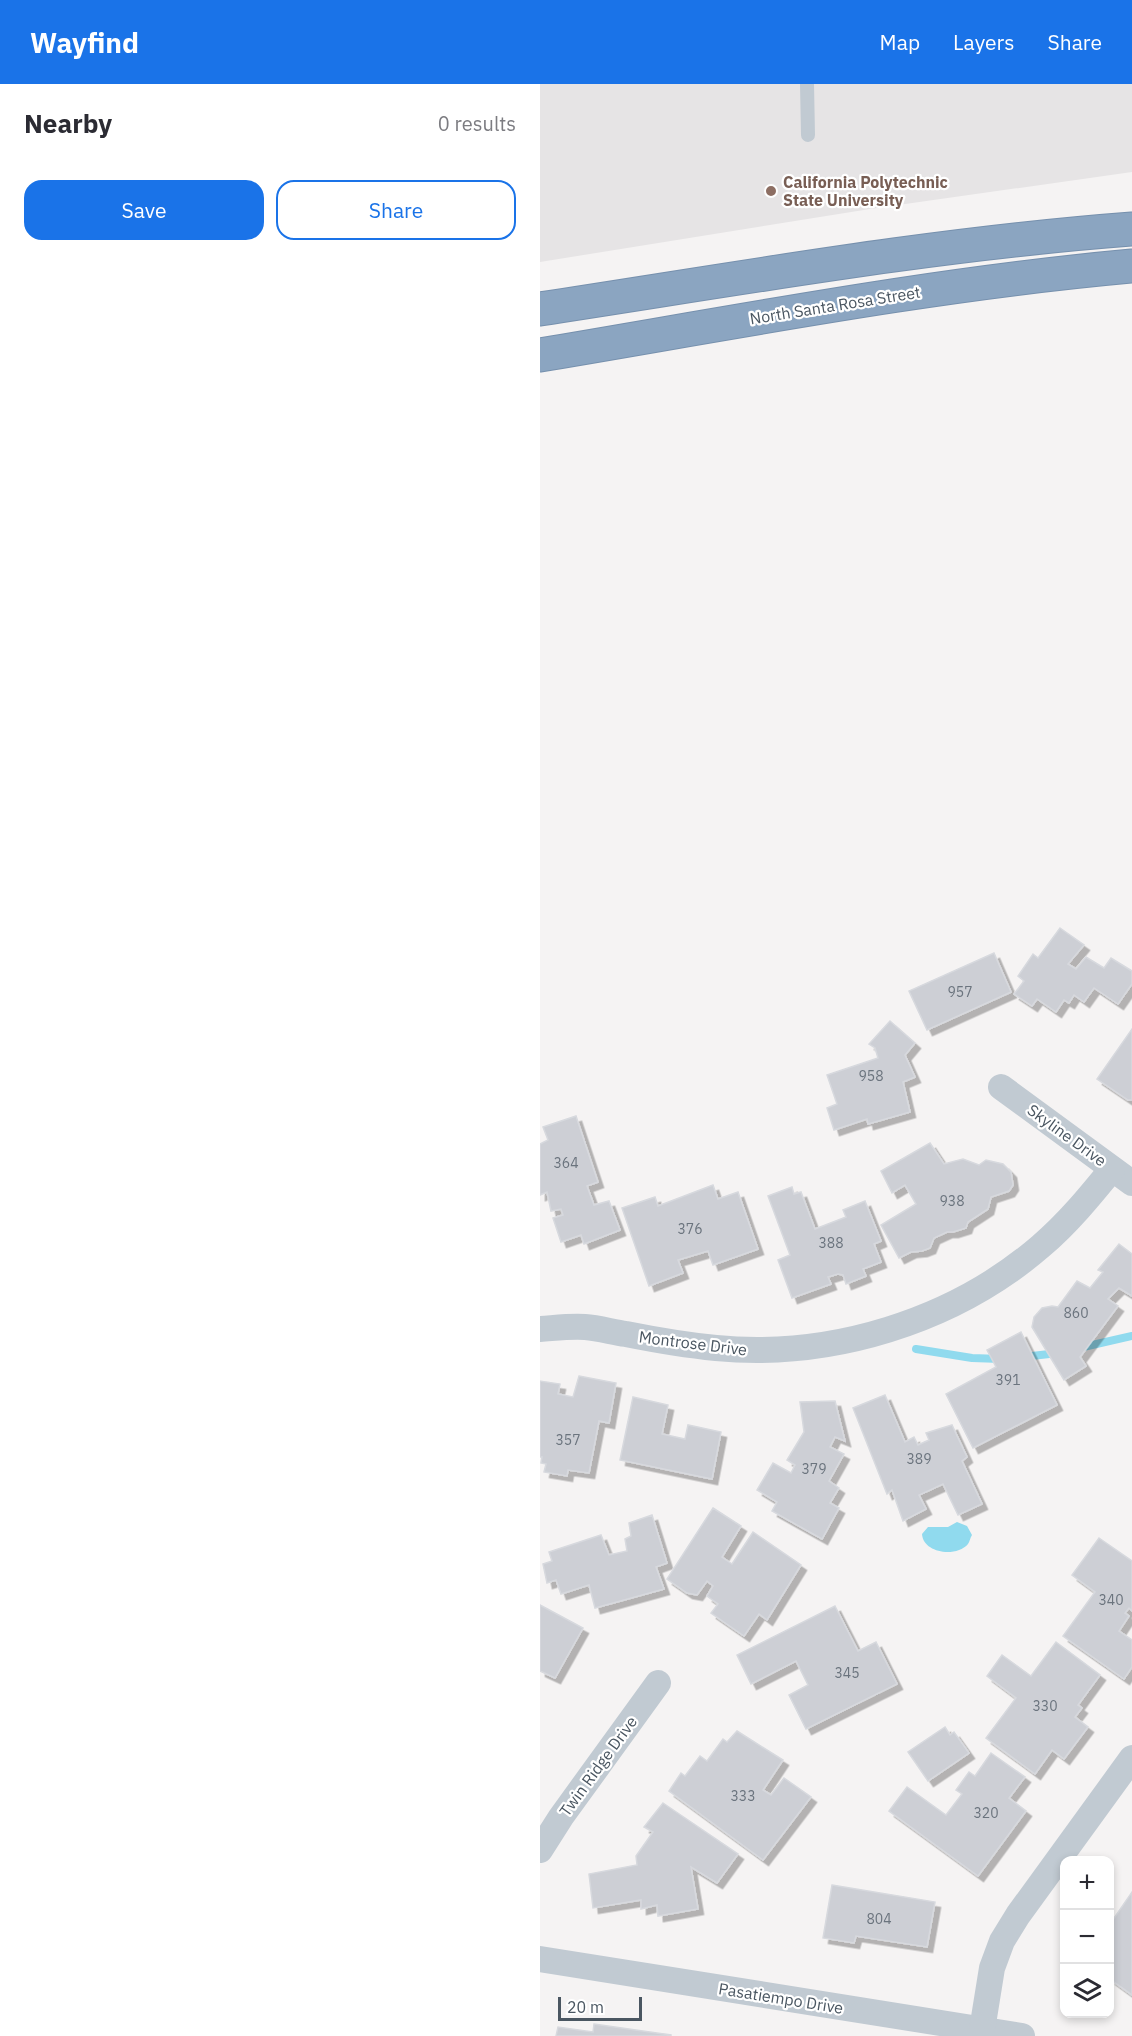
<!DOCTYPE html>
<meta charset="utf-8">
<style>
:root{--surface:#fff;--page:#f7f7f7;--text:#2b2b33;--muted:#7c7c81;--line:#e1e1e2;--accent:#1a73e8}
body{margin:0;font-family:"IBM Plex Sans",sans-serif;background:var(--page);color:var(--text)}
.controls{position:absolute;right:18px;bottom:18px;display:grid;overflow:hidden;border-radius:12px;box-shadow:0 3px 9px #0003}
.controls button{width:54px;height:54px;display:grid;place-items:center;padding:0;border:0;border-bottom:2px solid var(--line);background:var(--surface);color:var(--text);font:30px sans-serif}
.scale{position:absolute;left:18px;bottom:15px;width:84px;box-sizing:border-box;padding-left:6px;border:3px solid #4a5661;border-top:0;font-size:16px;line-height:21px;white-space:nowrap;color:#4a5661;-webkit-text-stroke:4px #fff;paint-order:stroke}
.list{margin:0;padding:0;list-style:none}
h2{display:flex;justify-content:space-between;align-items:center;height:78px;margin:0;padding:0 24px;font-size:26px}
h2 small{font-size:20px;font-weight:400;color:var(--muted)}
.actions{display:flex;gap:12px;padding:18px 24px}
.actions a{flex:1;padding:14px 0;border:2px solid var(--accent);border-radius:18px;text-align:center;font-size:21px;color:var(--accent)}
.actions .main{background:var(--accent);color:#fff}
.icon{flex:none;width:33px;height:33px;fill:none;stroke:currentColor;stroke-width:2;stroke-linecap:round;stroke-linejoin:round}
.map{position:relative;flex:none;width:592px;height:1952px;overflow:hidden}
header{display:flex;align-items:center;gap:36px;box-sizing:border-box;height:84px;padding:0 30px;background:var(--accent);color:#fff}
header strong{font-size:28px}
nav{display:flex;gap:33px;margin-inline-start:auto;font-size:21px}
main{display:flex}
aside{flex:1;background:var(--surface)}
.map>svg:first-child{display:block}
.education{fill:#e6e4e5}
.water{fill:#90daee}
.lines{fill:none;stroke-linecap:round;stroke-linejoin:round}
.stream{stroke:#90daee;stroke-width:8}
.building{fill:#cdcfd5;stroke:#d7d9de;stroke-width:1.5;filter:url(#shadow)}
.highway-casing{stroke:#7690ad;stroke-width:35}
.lane{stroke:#c1cad2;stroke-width:14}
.street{stroke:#c1cad2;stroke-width:26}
.highway{stroke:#8ba5c1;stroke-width:33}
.education-dot{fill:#8d6e63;stroke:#fff;stroke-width:2}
.labels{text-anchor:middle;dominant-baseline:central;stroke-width:4.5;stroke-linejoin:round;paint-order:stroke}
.number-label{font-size:14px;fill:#6b747e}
.education-label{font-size:16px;font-weight:bold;fill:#785e54;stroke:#fff;text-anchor:start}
.street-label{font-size:16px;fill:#4a5661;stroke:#fff}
</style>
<header>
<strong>Wayfind</strong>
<nav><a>Map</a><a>Layers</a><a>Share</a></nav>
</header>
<main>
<aside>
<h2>Nearby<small>0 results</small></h2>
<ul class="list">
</ul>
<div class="actions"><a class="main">Save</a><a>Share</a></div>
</aside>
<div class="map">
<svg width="592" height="1952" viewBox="0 0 592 1952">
<defs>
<filter id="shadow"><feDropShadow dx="5.5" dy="5.5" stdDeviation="0" flood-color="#0004"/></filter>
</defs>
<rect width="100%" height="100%" fill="#f5f3f3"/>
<polygon class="education" points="0,0 592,0 592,88 330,125 0,178"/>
<path class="water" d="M417,1438L427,1442L432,1451C430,1454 430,1457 428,1460C416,1474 383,1469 382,1450L388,1443H408Z"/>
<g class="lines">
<g class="stream">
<polyline points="539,1264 592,1252"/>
<polyline points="376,1265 432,1274 461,1275"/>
<polyline points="483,1273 518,1269"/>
</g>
</g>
<g class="building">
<polygon points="520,844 544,861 528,880 536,885 546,873 564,884 571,874 592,887 592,900 578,920 554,904 544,918 534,911 529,919 524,916 516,928 497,915 492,922 474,910 484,897 478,892 493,870 498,874"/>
<polygon points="454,869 471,908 387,946 369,907"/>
<polygon points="350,937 375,959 365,971 375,993 363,998 370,1028 328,1040 327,1035 294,1046 287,1024 297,1020 287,991 338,974 335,964 329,960"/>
<polygon points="592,945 592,1016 588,1016 557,995"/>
<polygon points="36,1032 58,1098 47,1102 54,1121 69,1117 80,1146 44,1160 41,1151 21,1158 13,1134 23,1131 21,1125 11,1127 7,1108 0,1111 0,1060 8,1056 3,1043"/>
<polygon points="390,1059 404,1080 423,1075 439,1081 446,1076 463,1080 471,1088 473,1101 469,1107 451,1113 448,1125 428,1138 426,1144 413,1148 407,1148 394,1154 390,1164 382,1167 371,1168 359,1174 341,1141 376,1120 365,1101 352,1109 341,1087"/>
<polygon points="173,1101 178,1115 198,1108 218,1165 173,1181 168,1167 138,1176 143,1189 109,1202 82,1124 115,1113 118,1122"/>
<polygon points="252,1103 254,1110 261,1108 275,1145 306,1133 303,1126 325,1117 341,1157 334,1160 341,1178 323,1185 326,1192 306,1200 303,1191 298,1190 288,1193 291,1200 252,1214 238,1176 250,1171 228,1112"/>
<polygon points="579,1160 592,1170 592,1212 579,1204 568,1215 578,1222 540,1273 546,1282 524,1296 492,1243 494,1233 502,1224 512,1222 518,1223 537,1197 550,1204 563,1188 558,1186"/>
<polygon points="481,1248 517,1321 433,1364 406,1310 456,1283 447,1266"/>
<polygon points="39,1292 76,1299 69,1339 59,1337 49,1389 28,1386 27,1392 4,1388 6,1380 1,1379 2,1373 0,1373 0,1297 20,1300 18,1310 33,1313"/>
<polygon points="345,1311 365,1358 374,1353 378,1361 389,1356 386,1349 412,1341 427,1373 422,1377 442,1420 418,1431 403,1400 379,1411 386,1425 363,1437 352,1406 347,1410 313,1324"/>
<polygon points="93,1313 128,1321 122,1350 145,1355 148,1341 181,1348 172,1395 80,1376"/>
<polygon points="295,1317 305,1357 295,1353 290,1363 304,1370 289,1397 299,1404 290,1419 299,1424 282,1455 232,1427 237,1418 217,1406 233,1379 251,1389 255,1381 247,1376 264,1348 260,1318"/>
<polygon points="173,1424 201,1442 182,1473 192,1480 213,1448 261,1481 227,1536 219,1530 204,1552 171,1529 178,1520 167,1512 173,1502 167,1497 157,1511 147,1509 127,1495"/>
<polygon points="112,1431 127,1479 116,1483 124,1505 55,1524 49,1501 21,1510 16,1496 7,1499 3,1480 12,1477 9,1468 61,1451 69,1471 87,1467 85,1455 91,1452 89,1439"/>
<polygon points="559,1454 592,1477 592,1527 589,1524 585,1529 589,1532 579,1547 592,1556 592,1583 584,1595 523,1552 555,1508 532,1491"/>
<polygon points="0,1521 43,1544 15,1594 0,1587"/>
<polygon points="295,1522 318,1567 336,1558 357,1600 266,1645 249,1611 268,1601 256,1577 211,1600 197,1571"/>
<polygon points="516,1558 560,1591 538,1621 542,1624 535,1633 548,1643 524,1675 512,1666 495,1690 446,1654 476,1614 447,1592 462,1571 491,1592"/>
<polygon points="405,1643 410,1651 414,1648 429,1669 388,1697 368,1668"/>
<polygon points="197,1647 243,1676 223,1706 231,1711 244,1694 271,1713 223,1776 129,1707 141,1689 145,1692 160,1672 167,1677 183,1655 187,1658"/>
<polygon points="451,1669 485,1693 469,1714 486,1727 438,1792 349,1727 367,1703 406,1731 422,1710 416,1706 429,1688 435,1692"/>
<polygon points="123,1719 198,1770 177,1799 151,1783 158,1825 118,1832 117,1821 101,1825 101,1816 53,1824 49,1790 97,1781 96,1772 113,1748 104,1743"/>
<polygon points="292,1801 395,1818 387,1863 316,1852 314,1859 283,1854"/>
<polygon points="592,1808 592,1911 570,1895 570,1840"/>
<polygon points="54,1940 131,1951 131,1952 16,1952 18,1943 53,1948"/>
</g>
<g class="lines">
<g class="highway-casing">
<g id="highway">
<path d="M0,225C197,195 393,160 592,145"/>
<path d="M0,271C197,238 393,200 592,182"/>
</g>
</g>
<polyline class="lane" points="267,0 268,51"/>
<g class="street">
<polyline points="461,1003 592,1099"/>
<path d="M0,1245C15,1244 30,1242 45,1243C59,1244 72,1248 86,1250C116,1256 145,1261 176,1264C290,1275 413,1238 501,1162C528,1139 550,1112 572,1085"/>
<polyline points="0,1766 21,1733 118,1599"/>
<polyline points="0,1875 482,1952"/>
<polyline points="442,1946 452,1884 462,1857 478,1831 592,1674"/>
</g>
<use href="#highway" class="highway"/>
</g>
<circle class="education-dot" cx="231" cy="107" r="6"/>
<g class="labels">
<g class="number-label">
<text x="420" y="908">957</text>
<text x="331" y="992">958</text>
<text x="26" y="1079">364</text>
<text x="412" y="1117">938</text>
<text x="150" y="1145">376</text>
<text x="291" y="1159">388</text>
<text x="536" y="1229">860</text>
<text x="468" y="1296">391</text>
<text x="28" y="1356">357</text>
<text x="379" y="1375">389</text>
<text x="274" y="1385">379</text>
<text x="571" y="1516">340</text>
<text x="307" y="1589">345</text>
<text x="505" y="1622">330</text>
<text x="203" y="1712">333</text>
<text x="446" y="1729">320</text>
<text x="339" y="1835">804</text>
</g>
<g class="education-label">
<text x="243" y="98">California Polytechnic<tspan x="243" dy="18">State University</tspan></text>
</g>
<g class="street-label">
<text transform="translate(295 221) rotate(-9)">North Santa Rosa Street</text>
<text transform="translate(527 1051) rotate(36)">Skyline Drive</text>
<text transform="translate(153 1259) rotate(7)">Montrose Drive</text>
<text transform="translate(58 1682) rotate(-54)">Twin Ridge Drive</text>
<text transform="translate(241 1914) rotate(9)">Pasatiempo Drive</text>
</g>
</g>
</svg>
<div class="controls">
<button>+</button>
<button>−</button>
<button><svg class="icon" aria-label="layers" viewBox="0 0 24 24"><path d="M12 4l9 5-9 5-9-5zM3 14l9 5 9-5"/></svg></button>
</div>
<div class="scale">20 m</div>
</div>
</main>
